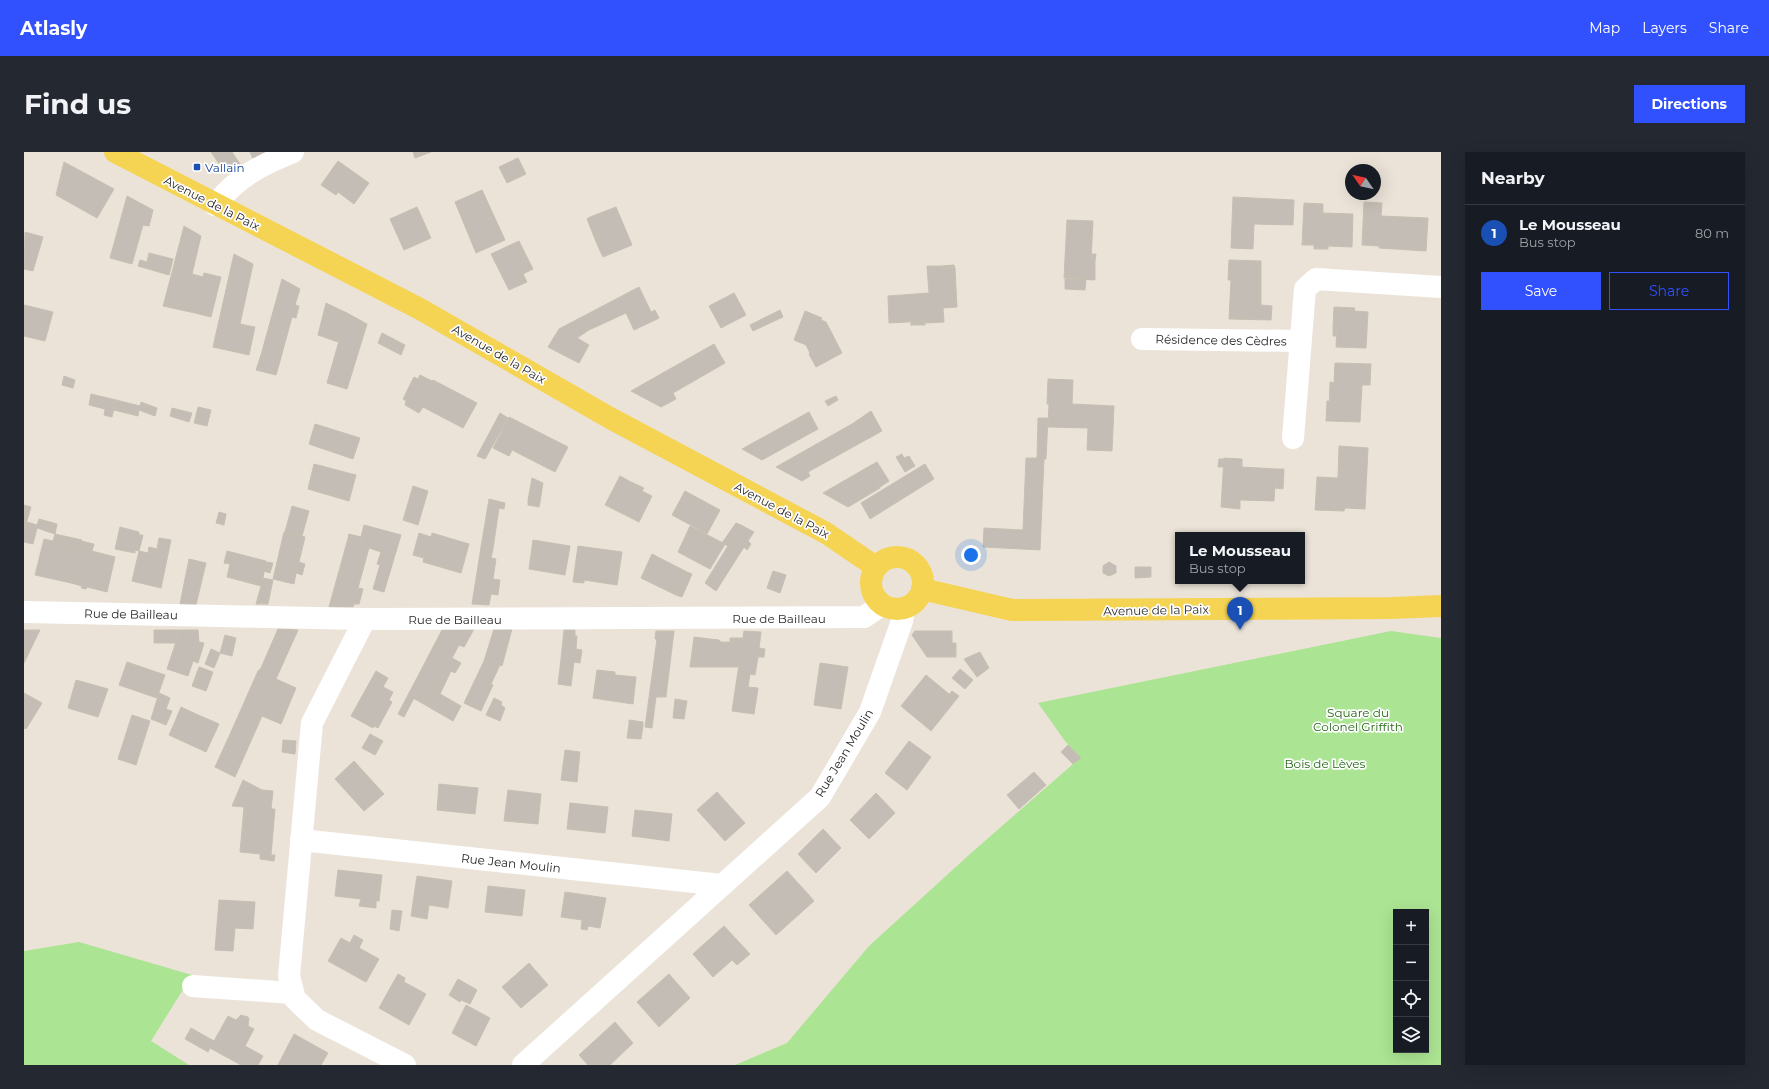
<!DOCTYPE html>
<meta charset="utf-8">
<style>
:root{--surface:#171b24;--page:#242831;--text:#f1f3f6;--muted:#9ea1a6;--line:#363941;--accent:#3151ff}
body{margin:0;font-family:Montserrat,sans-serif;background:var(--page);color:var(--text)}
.controls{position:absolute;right:12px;bottom:12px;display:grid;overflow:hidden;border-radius:0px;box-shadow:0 4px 16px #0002}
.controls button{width:36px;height:36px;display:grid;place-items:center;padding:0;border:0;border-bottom:1px solid var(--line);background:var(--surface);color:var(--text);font:20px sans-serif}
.compass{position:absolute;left:1321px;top:12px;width:36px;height:36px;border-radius:50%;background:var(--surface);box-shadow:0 4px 16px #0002;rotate:304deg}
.you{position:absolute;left:947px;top:403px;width:14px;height:14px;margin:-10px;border:3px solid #fff;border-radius:50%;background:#1a73e8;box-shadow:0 0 0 6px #1a73e833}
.badge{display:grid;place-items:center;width:26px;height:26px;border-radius:50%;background:var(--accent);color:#fff;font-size:13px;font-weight:700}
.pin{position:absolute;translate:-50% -33px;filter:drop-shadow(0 1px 2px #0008)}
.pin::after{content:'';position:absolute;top:21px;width:14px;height:12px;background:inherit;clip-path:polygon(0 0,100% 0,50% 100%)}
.popup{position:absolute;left:1151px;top:380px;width:130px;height:52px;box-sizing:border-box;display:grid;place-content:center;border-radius:0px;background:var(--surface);filter:drop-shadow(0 1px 3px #0005);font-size:13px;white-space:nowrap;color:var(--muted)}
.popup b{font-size:15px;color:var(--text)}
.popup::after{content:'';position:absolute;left:50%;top:100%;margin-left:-8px;border:8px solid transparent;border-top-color:var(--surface)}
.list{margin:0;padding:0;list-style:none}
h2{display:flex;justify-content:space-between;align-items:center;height:52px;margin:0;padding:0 16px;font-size:17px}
h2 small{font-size:13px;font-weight:400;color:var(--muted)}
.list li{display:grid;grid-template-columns:26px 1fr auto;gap:12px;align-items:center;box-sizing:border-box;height:56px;padding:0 16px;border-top:1px solid var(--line)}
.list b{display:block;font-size:15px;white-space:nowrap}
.list p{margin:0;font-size:13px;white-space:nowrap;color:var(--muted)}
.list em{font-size:13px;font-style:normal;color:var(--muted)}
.actions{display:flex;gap:8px;padding:12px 16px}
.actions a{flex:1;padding:9px 0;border:1px solid var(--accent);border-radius:0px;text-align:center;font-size:14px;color:var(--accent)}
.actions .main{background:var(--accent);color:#fff}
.icon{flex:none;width:22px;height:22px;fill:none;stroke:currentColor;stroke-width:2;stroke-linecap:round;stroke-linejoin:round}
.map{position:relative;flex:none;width:1417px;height:913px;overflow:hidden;border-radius:0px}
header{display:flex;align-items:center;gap:24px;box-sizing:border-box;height:56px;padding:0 20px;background:var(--accent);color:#fff}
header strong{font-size:19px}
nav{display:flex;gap:22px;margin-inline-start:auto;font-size:14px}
.intro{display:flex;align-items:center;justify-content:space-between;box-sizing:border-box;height:96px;padding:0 24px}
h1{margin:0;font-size:28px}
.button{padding:10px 18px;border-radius:0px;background:var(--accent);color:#fff;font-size:14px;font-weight:700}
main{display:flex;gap:24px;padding:0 24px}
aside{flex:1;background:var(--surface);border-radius:0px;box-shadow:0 4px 16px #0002}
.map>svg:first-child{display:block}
.green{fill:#abe492;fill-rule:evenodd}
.building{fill:#c3bdb5;stroke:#c6c0b2}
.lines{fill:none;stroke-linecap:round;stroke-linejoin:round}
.minor{stroke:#fff;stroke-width:22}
.major{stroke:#f5d453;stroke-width:22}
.transit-dot{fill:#1a4fb4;stroke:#fff;stroke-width:1.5}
.labels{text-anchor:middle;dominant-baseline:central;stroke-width:3.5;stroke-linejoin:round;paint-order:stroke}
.transit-label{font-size:12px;fill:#164399;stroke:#fff;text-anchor:start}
.street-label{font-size:12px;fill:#282828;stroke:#fff}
.park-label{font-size:12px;fill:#246616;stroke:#fff}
</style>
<header>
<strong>Atlasly</strong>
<nav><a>Map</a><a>Layers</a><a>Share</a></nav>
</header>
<div class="intro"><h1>Find us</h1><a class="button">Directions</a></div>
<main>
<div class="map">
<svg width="1417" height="913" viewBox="0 0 1417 913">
<rect width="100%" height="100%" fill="#ebe3d8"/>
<g class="green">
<path d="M1367,479L1417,486V913H711L763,891L845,794L946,702L1056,606L1041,589L1014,551ZM1372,760H1402V898H1372Z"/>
<polygon points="55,790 168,823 127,889 165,913 0,913 0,799"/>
</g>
<g class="building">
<polygon points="187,0 208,0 216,12 200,19"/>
<polygon points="226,0 246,0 229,7"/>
<polygon points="389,0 407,0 391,6"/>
<polygon points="494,6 502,22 483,31 475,15"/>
<polygon points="314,9 345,31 330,52 314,40 312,43 297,33"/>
<polygon points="40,10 90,37 73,66 32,43"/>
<polygon points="458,38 481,88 452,101 431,50"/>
<polygon points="103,44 129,58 125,74 119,73 108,112 86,106"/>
<polygon points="1209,45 1270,48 1269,73 1230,72 1229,97 1207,96"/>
<polygon points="1340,50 1358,51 1357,64 1404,66 1402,99 1355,96 1355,94 1338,93"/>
<polygon points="1280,51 1299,52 1299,61 1329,62 1328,95 1304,94 1304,97 1290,97 1290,93 1278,93"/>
<polygon points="393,55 407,86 380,98 366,67"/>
<polygon points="592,55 608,93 579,105 573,92 577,90 566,65"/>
<polygon points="566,65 577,90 573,92 563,67"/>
<polygon points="1043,68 1069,69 1067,109 1071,109 1071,128 1040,126"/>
<polygon points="160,74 177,84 168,122 179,125 180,121 197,125 187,165 171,161 172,155 141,147"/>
<polygon points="1,80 19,85 9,119 0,117"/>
<polygon points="495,89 509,117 499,122 503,130 485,138 467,102"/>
<polygon points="125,101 149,107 145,123 114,114 116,108 123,110"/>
<polygon points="210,102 229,112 216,172 231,175 225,203 189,195"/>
<polygon points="1068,102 1072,102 1071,109 1067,109"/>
<polygon points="1205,108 1237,109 1237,153 1248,154 1247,168 1205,167 1207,128 1204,128"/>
<polygon points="930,113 931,116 917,116 917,114"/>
<polygon points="903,114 917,114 917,116 931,116 933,155 919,156 920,170 901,171 901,169 865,171 864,144 905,141"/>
<polygon points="258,127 276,137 271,153 275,154 272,166 268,165 256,209 237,203"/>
<polygon points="1041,127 1062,127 1061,138 1041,137"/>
<polygon points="615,135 631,168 610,178 602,161 565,178 553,186 565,193 555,211 524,195 535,177"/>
<polygon points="710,141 722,163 697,176 685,154"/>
<polygon points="141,147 172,155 171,161 139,154"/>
<polygon points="302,151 323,161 314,190 294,183"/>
<polygon points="0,153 29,160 21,189 0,184"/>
<polygon points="1310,155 1331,156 1330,159 1344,160 1342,196 1312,195 1313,175 1309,175"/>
<polygon points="631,158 635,166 631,168 627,160"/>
<polygon points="756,158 759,165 729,179 726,173"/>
<polygon points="781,159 798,166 797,168 802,170 818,201 792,215 785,202 786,201 782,193 770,188"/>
<polygon points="323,161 343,172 323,237 303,231"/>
<rect x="887" y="169" width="14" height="4"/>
<polygon points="1309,175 1313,175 1312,184 1309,184"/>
<polygon points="358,181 381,193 377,203 354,191"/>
<polygon points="690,192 701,211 649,241 652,247 637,255 607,239"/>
<polygon points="237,203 256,209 252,223 232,218"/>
<polygon points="1311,211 1347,212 1346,233 1338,233 1336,270 1305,269 1306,230 1310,231"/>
<polygon points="396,223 408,229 409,228 453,251 439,276 399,255 395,261 381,253 382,249 379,247 390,225 394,227"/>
<polygon points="40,224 51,228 49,236 38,233"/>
<polygon points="1024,227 1049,228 1048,252 1090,254 1088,299 1063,298 1064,276 1024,275 1025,252 1023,252"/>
<polygon points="67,242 92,248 90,256 82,253 81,257 65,253"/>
<polygon points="812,244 814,248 804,254 801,249"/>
<polygon points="92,248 116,254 117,250 133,256 131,264 115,258 114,264 90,258"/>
<polygon points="1303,249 1306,249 1305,269 1302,269"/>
<polygon points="82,253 90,256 88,265 80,263"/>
<polygon points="174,255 187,258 183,274 170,271"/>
<polygon points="148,256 168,261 165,270 146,264"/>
<polygon points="847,259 858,279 838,290 828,272"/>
<polygon points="785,260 794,277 738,308 718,297"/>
<polygon points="476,261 484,266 461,307 453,304"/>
<polygon points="485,265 544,295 531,320 488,298 485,304 469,296"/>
<polygon points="1014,266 1024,266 1022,307 1020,307 1016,398 959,395 960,376 999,378 1002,306 1013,306"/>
<polygon points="291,272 336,286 329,307 285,292"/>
<polygon points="828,272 838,290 784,320 786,324 778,329 752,315"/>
<polygon points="1315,294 1344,296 1341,357 1321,356 1320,359 1291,358 1293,325 1314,326"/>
<polygon points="878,302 880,306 885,304 891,314 881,320 872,305"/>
<polygon points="1200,306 1218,307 1218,315 1252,317 1250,349 1216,348 1216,357 1197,355"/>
<polygon points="1195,307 1200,307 1199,315 1194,315"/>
<polygon points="853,310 865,329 856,335 844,315"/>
<polygon points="290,312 332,323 325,349 284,337"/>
<polygon points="901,312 910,327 846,367 837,351"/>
<polygon points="844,315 856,336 824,355 799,341"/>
<polygon points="1252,317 1260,317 1259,337 1251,336"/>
<polygon points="596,324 607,330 605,333 628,344 615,370 581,353"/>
<polygon points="508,326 519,331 516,350 504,348"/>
<polygon points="607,330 620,336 618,339 605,333"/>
<polygon points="389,334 404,339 394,373 379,368"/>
<polygon points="661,339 696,358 683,382 648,363"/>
<polygon points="465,347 481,351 480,357 475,356 469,397 457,395"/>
<polygon points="504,348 516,350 515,355 504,353"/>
<polygon points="0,353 7,355 0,379"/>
<polygon points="268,354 285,359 278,384 261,380"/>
<polygon points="195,360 202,362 200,373 192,371"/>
<polygon points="15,367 33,372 31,382 13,376 9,392 0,390 0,379 3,370 13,373"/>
<polygon points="712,371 717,373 704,394 698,391"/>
<polygon points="340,373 377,383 360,440 349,437 356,413 353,412 357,400 345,396 334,436 339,437 335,452 330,452 329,455 305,455 323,390 335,393"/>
<polygon points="717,373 730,380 724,389 727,392 723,398 720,395 692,439 681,431"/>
<polygon points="666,374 701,392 686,417 654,400"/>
<polygon points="96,375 115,380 115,383 119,383 115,399 111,398 111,401 91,397"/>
<polygon points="260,380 281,385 275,410 281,412 278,423 272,421 270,432 249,427"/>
<polygon points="395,381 407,385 408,381 445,392 437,421 423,417 424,414 414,411 413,414 399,410 400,406 389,403"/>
<polygon points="31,382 58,388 56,395 29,389"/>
<polygon points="325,382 337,385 335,393 323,390"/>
<polygon points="135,386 147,388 137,436 108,429 115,399 124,401 125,395 133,397"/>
<polygon points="20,387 56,395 47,431 11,423"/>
<polygon points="509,388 546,394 541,423 505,417"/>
<polygon points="57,389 70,392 68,399 91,405 83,440 63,435 62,437 57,436 58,434 47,431"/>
<polygon points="554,394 598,400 593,433 560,428 560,431 549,430"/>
<polygon points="457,395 469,397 467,406 472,407 469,427 476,428 474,443 467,442 465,453 448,452"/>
<polygon points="203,399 242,409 239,426 249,428 244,452 232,452 237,434 203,425 206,412 200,411"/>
<polygon points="628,402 663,420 652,443 617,426"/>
<polygon points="165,407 182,411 172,453 155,457"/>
<polygon points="242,410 249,411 246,421 240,419"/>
<polygon points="1085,410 1092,414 1092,421 1085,424 1079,421 1079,414"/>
<polygon points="414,411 424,414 423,417 413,414"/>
<polygon points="1111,415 1127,415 1127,425 1111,426"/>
<polygon points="749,419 762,423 756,441 743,436"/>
<polygon points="663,420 668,422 658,445 652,443"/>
<polygon points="419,476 450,477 440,495 435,493 428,506 437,511 431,521 423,517 403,554 384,543"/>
<polygon points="254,477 274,478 252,527 272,536 257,572 238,564 227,589 207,580 234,519 237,516"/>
<polygon points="470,477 488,477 478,514 476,513 467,532 469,533 457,559 440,551 460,509"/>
<polygon points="0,478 16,478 0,511"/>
<polygon points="130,478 156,478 151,491 130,491"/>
<polygon points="156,478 174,478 175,490 180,491 174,511 169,509 164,524 143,517"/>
<polygon points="540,478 551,478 551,484 553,484 552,497 558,498 556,511 550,510 549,518 536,516"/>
<polygon points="632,479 650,479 642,545 632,545 628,576 621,575 633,487 631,487"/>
<polygon points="720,479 737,480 735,496 741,497 740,505 734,505 731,523 726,522 724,535 734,536 730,562 708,559"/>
<polygon points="891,479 928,479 928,491 932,491 932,505 903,505 888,483"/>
<polygon points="201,483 212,486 208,504 196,501"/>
<polygon points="670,485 695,488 697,490 706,490 706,486 719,486 715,515 666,515"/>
<polygon points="187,497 196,501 190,516 181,512"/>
<polygon points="956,500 965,516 953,525 940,507"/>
<polygon points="103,510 141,523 133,546 95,533"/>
<polygon points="796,511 824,515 817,557 790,553"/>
<polygon points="175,515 189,520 182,539 168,534"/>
<polygon points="536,516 549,518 547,534 534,532"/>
<polygon points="423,517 427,519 416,542 411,539"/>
<polygon points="936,517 949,528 941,537 928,526"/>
<polygon points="573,518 591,520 591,523 612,525 609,552 569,546"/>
<polygon points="352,519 364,526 359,535 369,540 365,548 368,550 354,576 350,574 349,576 327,564"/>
<polygon points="902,523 925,542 900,573 877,554"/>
<polygon points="52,528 84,537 74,565 44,556"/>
<polygon points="411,539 437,554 429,569 403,554"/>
<polygon points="928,539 935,544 907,579 900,573"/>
<polygon points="0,541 18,551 2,577 0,576"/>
<polygon points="135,541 146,546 142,557 148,559 142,573 127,567"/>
<polygon points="384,543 390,546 380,565 374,562"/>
<polygon points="470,546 478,550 477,553 481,556 476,569 462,563"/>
<polygon points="651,547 663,549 660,567 649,566"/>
<polygon points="157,555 172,562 166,578 150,572"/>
<polygon points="172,562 195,572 182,600 145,583 150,572 166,578"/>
<polygon points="108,563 126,569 112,613 94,607"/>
<polygon points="605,568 619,570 619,574 605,572"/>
<polygon points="605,572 619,574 617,587 603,586"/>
<polygon points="207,580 227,589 211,625 191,615"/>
<polygon points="346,582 359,589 351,603 338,596"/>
<polygon points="259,588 272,589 271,602 258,600"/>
<polygon points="885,589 907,605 883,638 861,621"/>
<polygon points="1044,593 1057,606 1049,612 1037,600"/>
<polygon points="541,598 556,600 553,630 537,628"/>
<polygon points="330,609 360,642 340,659 311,627"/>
<polygon points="1010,620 1022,633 995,657 983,643"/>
<polygon points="219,628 238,638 249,639 247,657 251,657 247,703 251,703 250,709 236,707 236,702 216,700 220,655 208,654"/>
<polygon points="415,632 454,636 451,662 413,658"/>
<polygon points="484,638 517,642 514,672 480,669"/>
<polygon points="693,640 721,671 701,689 673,658"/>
<polygon points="852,641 871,661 845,687 826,668"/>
<polygon points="546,651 584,655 581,681 543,677"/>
<polygon points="611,658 648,662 645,689 608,684"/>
<polygon points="799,677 817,696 792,721 774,702"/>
<polygon points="314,718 358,723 355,749 352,749 352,756 335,754 337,747 311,744"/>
<polygon points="763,719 784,742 765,759 771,766 752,783 725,753"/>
<polygon points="393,724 428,729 424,756 405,753 403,767 387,764"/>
<polygon points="464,734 501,738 498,764 461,760"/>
<polygon points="541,740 582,746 576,776 564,774 563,778 557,777 558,768 537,765"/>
<polygon points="784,742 790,749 771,766 765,759"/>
<polygon points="195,748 231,750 229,777 211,776 209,799 191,798"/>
<polygon points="368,758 378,759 375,779 366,777"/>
<polygon points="700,774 726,802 713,813 708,808 689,825 669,802"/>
<polygon points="330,783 339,788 335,796 355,807 342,830 304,809 317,786 326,791"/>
<polygon points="505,811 524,833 497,856 478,835"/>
<polygon points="374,822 381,826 380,830 402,842 385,873 355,856"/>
<polygon points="645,822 666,846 635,875 613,850"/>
<polygon points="434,827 453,838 446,852 437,848 436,850 425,843"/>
<polygon points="442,853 466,866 452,894 428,881"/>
<polygon points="217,863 224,865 225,867 224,874 230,877 221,894 239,904 234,913 217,913 186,896 184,900 161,887 167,876 190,889 204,864 212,868"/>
<polygon points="591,870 609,891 586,913 564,913 555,903"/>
<polygon points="270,882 304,901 297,913 254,913"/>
</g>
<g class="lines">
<g class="minor">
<path d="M191,53C215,24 235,14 269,0"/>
<polyline points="1118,187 1276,189"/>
<polyline points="1269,286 1281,137 1292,127 1417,135"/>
<polyline points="0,460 341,467 840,465 858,453"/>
<polyline points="341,467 288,571 265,824 271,847 293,868 381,913"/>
<polyline points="277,688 698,733"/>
<polyline points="169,834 268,841"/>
<polyline points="499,913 796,645 846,560 878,469 880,456"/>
</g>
<g class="major">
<polyline points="91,0 396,157 586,266 802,381 852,415"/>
<circle cx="873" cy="431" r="26"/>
<polyline points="898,437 988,458 1368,456 1417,454"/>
</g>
</g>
<rect class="transit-dot" x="169" y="11" width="8" height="8" rx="2"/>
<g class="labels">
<g class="transit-label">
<text x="181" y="15">Vallain</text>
</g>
<g class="street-label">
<text transform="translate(188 51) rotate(27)">Avenue de la Paix</text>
<text transform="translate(1197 188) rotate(1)">Résidence des Cèdres</text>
<text transform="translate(475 202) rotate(30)">Avenue de la Paix</text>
<text transform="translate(758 358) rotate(28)">Avenue de la Paix</text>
<text transform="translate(1132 458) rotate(-1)">Avenue de la Paix</text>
<text transform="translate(107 462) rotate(1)">Rue de Bailleau</text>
<text x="755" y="466">Rue de Bailleau</text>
<text x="431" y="467">Rue de Bailleau</text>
<text transform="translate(820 601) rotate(-59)">Rue Jean Moulin</text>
<text transform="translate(487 711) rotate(6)">Rue Jean Moulin</text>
</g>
<g class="park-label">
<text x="1334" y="560">Square du<tspan x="1334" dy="14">Colonel Griffith</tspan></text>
<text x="1301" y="611">Bois de Lèves</text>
</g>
</g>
</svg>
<div class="controls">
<button>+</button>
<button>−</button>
<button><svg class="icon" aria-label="locate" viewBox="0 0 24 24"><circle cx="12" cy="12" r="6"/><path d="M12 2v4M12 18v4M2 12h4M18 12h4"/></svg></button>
<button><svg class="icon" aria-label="layers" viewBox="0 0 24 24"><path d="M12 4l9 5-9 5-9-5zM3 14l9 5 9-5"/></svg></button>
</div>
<svg class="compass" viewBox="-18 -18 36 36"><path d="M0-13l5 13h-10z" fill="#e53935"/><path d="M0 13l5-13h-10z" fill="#9ea1a6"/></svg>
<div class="you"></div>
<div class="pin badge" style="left:1216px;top:478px;background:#1a4fb4">1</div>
<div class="popup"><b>Le Mousseau</b>Bus stop</div>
</div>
<aside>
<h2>Nearby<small></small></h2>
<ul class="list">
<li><span class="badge" style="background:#1a4fb4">1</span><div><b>Le Mousseau</b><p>Bus stop</p></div><em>80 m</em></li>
</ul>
<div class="actions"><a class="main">Save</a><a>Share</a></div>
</aside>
</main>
